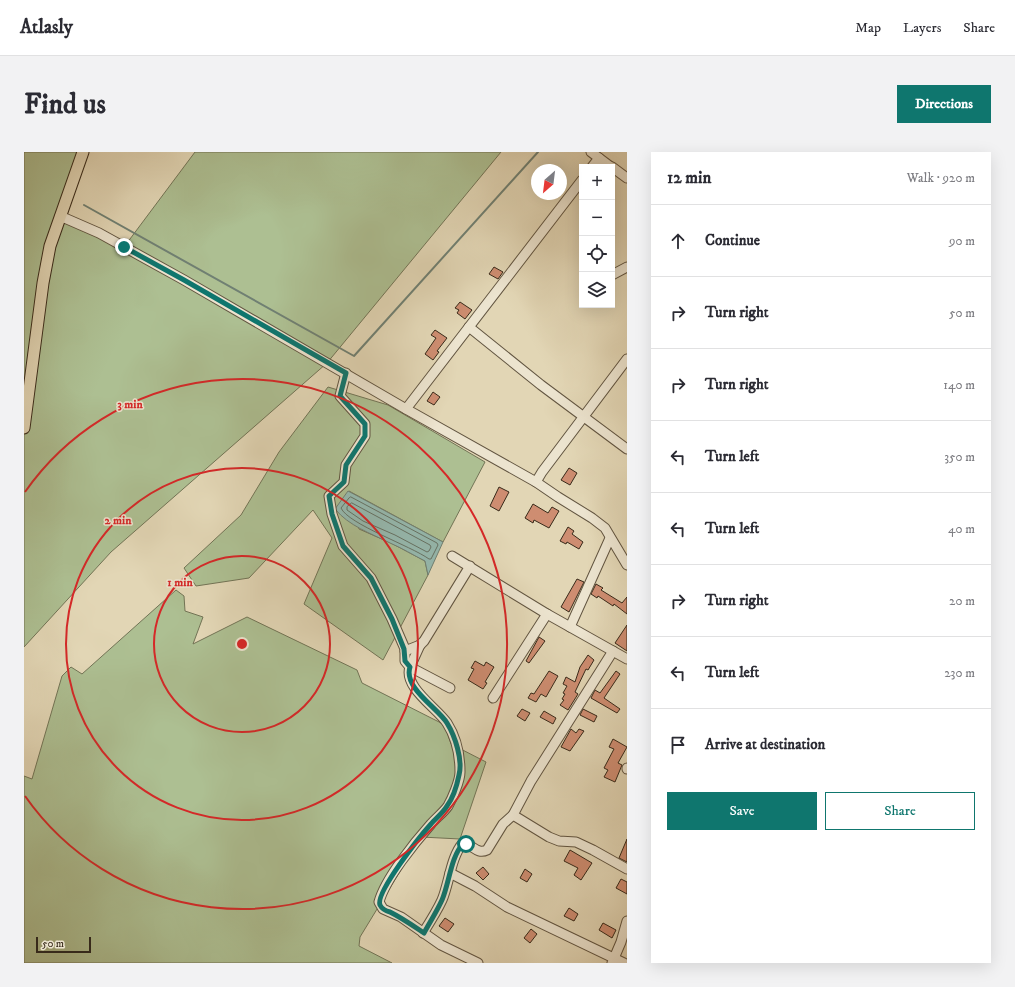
<!DOCTYPE html>
<meta charset="utf-8">
<style>
:root{--surface:#fff;--page:#f2f2f3;--text:#2b2b33;--muted:#7c7c81;--line:#e1e1e2;--accent:#0f766e}
body{margin:0;font-family:"IM FELL DW Pica",serif;background:var(--page);color:var(--text)}
.controls{position:absolute;right:12px;top:12px;display:grid;overflow:hidden;border-radius:0px;box-shadow:0 4px 16px #0002}
.controls button{width:36px;height:36px;display:grid;place-items:center;padding:0;border:0;border-bottom:1px solid var(--line);background:var(--surface);color:var(--text);font:20px sans-serif}
.compass{position:absolute;left:507px;top:12px;width:36px;height:36px;border-radius:50%;background:var(--surface);box-shadow:0 4px 16px #0002;rotate:208deg}
.scale{position:absolute;left:12px;bottom:10px;width:55px;box-sizing:border-box;padding-left:4px;border:2px solid #382a1a;border-top:0;font-size:11px;line-height:14px;white-space:nowrap;color:#382a1a;-webkit-text-stroke:3px #ece4cf;paint-order:stroke}
.stop{position:absolute;width:12px;height:12px;margin:-9px;border:3px solid #0f766e;border-radius:50%;background:#fff}
.stop.end{background:#0f766e;border-color:#fff;box-shadow:0 1px 4px #0008}
.list{margin:0;padding:0;list-style:none}
h2{display:flex;justify-content:space-between;align-items:center;height:52px;margin:0;padding:0 16px;font-size:17px}
h2 small{font-size:13px;font-weight:400;color:var(--muted)}
.list li{display:grid;grid-template-columns:26px 1fr auto;gap:12px;align-items:center;box-sizing:border-box;height:72px;padding:0 16px;border-top:1px solid var(--line)}
.list b{display:block;font-size:15px;white-space:nowrap}
.list em{font-size:13px;font-style:normal;color:var(--muted)}
.actions{display:flex;gap:8px;padding:12px 16px}
.actions a{flex:1;padding:9px 0;border:1px solid var(--accent);border-radius:0px;text-align:center;font-size:14px;color:var(--accent)}
.actions .main{background:var(--accent);color:#fff}
.icon{flex:none;width:22px;height:22px;fill:none;stroke:currentColor;stroke-width:2;stroke-linecap:round;stroke-linejoin:round}
.map{position:relative;flex:none;width:603px;height:811px;overflow:hidden;border-radius:0px}
header{display:flex;align-items:center;gap:24px;box-sizing:border-box;height:56px;padding:0 20px;background:var(--surface);border-bottom:1px solid var(--line)}
header strong{font-size:19px}
nav{display:flex;gap:22px;margin-inline-start:auto;font-size:14px}
.intro{display:flex;align-items:center;justify-content:space-between;box-sizing:border-box;height:96px;padding:0 24px}
h1{margin:0;font-size:28px}
.button{padding:10px 18px;border-radius:0px;background:var(--accent);color:#fff;font-size:14px;font-weight:700}
main{display:flex;gap:24px;padding:0 24px}
aside{flex:1;background:var(--surface);border-radius:0px;box-shadow:0 4px 16px #0002}
.map>svg:first-child{display:block}
.green{fill:#adbf92;stroke:#727456}
.water{fill:#95b9af;stroke:#708073}
.lines{fill:none;stroke-linecap:round;stroke-linejoin:round}
.shore{stroke:#667264;stroke-width:1}
.stream{stroke:#708073;stroke-width:2}
.building{fill:#ce8d71;stroke:#382a1a}
.minor-casing{stroke:#625541;stroke-width:11}
.major-casing{stroke:#382a1a;stroke-width:13}
.minor{stroke:#ece4cf;stroke-width:9}
.major{stroke:#e2d6b5;stroke-width:11}
.route{stroke:#0f766e;stroke-width:5}
.ring{fill:none;stroke:#d62828;stroke-width:2}
.centre{fill:#d62828;stroke:#ece4cf;stroke-width:2}
.ring-label{font-size:12px;text-anchor:middle;font-weight:bold;fill:#d62828;stroke:#ece4cf;stroke-width:3;stroke-linejoin:round;paint-order:stroke}
</style>
<header>
<strong>Atlasly</strong>
<nav><a>Map</a><a>Layers</a><a>Share</a></nav>
</header>
<div class="intro"><h1>Find us</h1><a class="button">Directions</a></div>
<main>
<div class="map">
<svg width="603" height="811" viewBox="0 0 603 811">
<rect width="100%" height="100%" fill="#e2d6b5"/>
<filter id="stains"><feTurbulence type="fractalNoise" baseFrequency=".005" numOctaves="4"/><feColorMatrix values="0 0 0 0 .2 0 0 0 0 .09 0 0 0 0 .02 0 0 0 .5 -.17"/></filter>
<radialGradient id="worn" r=".72"><stop offset=".6" stop-color="#630" stop-opacity="0"/><stop offset="1" stop-color="#630" stop-opacity=".3"/></radialGradient>
<g class="green">
<polygon points="0,0 59,0 36,64 100,95 171,0 477,0 303,211 87,400 0,495"/>
<polygon points="304,235 364,253 461,310 419,390 325,339 335,377 367,391 401,409 404,423 359,508 280,452 308,386 289,358 225,426 172,434 160,416 217,363 255,300"/>
<polygon points="152,438 160,444 161,459 179,465 169,492 223,465 333,518 338,531 421,573 427,592 462,610 436,687 397,685 336,785 335,794 368,811 0,811 0,624 8,627 38,524 47,515 58,522"/>
</g>
<path class="water" d="M324,339L419,390L404,423L401,409C389,403 378,396 366,391C346,381 325,374 311,357Z"/>
<g class="lines">
<g class="shore">
<path d="M327,345L413,391L414,393L407,407H405C387,394 324,372 317,356L325,346Z"/>
<polygon points="328,351 406,393 407,395 405,399 403,400 371,383 339,369 323,358 323,355"/>
</g>
<polyline class="stream" points="60,53 330,204 514,0"/>
</g>
<g class="building">
<polygon points="470,115 479,120 474,127 465,122"/>
<polygon points="436,150 448,158 441,167 433,161 435,158 431,156"/>
<polygon points="411,178 423,186 413,199 415,200 409,208 401,202 412,186 407,183"/>
<polygon points="409,240 416,245 410,253 403,249"/>
<polygon points="545,316 553,321 546,333 537,328"/>
<polygon points="475,335 485,340 475,359 466,354"/>
<polygon points="509,352 524,361 528,355 535,359 525,376 510,368 509,371 501,366"/>
<polygon points="544,375 550,379 548,382 559,390 555,397 543,390 542,392 536,389"/>
<polygon points="553,427 560,430 545,460 537,455"/>
<polygon points="572,432 579,436 577,438 598,451 603,445 603,462 590,452 589,454 574,444 573,446 567,442"/>
<polygon points="603,473 603,499 591,491"/>
<polygon points="515,485 521,489 505,511 502,509"/>
<polygon points="564,503 570,508 564,518 562,517 551,540 554,542 544,558 536,553 540,548 538,547 541,542 539,541 543,534 539,532 542,525 551,530 556,515"/>
<polygon points="451,509 460,514 462,510 470,515 461,530 463,531 459,537 444,528 450,517 447,516"/>
<polygon points="525,519 534,524 522,545 517,542 512,550 504,546 507,541 510,542"/>
<polygon points="592,519 596,522 580,546 596,557 593,561 567,546 571,538 576,541"/>
<polygon points="498,557 506,561 501,569 493,564"/>
<polygon points="559,557 573,564 570,570 556,563"/>
<polygon points="520,559 532,566 529,572 516,565"/>
<polygon points="547,577 552,581 555,577 560,579 546,599 537,595"/>
<polygon points="589,587 603,595 594,611 598,613 591,630 580,625 584,618 580,616 590,597 585,595"/>
<polygon points="603,687 603,710 595,706"/>
<polygon points="546,698 568,711 557,728 550,723 554,716 540,709"/>
<polygon points="459,715 465,722 459,728 452,721"/>
<polygon points="501,717 508,722 503,730 496,726"/>
<polygon points="597,727 603,730 603,742 592,736"/>
<polygon points="545,756 554,762 550,769 540,764"/>
<polygon points="421,766 430,772 424,780 415,774"/>
<polygon points="579,771 592,778 588,786 575,778"/>
<polygon points="507,777 513,782 506,791 500,786"/>
</g>
<g class="lines">
<g class="minor-casing">
<g id="minor">
<polyline points="567,0 587,15"/>
<polyline points="568,15 575,6"/>
<polyline points="588,15 603,26"/>
<polyline points="36,64 75,81 160,128 382,257 512,330 534,345 568,366 581,376 603,413"/>
<polyline points="588,123 603,115"/>
<polyline points="445,175 517,233 603,297"/>
<path d="M322,221L316,244L341,272V284L322,313L320,330L305,344L308,362L319,394L347,426L368,467L381,497V509L386,515C379,535 413,556 423,571C432,585 436,603 436,620C436,629 428,647 424,654C419,661 412,666 407,672C391,690 361,727 355,750L359,757L377,765L417,793L454,811"/>
<polyline points="382,257 558,28"/>
<polyline points="512,330 518,320 603,207"/>
<polyline points="428,404 523,462 603,507"/>
<polyline points="546,475 586,386"/>
<polyline points="396,493 386,515 426,536"/>
<polyline points="381,499 396,493 400,489 446,414"/>
<polyline points="469,546 523,462"/>
<polyline points="603,617 603,616"/>
<polyline points="489,663 525,685 535,689 552,690 569,698 603,717"/>
<polyline points="426,721 451,734 483,755 600,811"/>
<path d="M399,781C406,770 413,759 418,748C425,732 427,704 439,691C448,692 453,703 463,698L479,672L489,663L507,629L589,499"/>
<polyline points="588,811 597,790 603,769"/>
</g>
</g>
<g class="major-casing">
<polyline id="major" points="0,276 19,131 26,94 59,0"/>
</g>
<use href="#minor" class="minor"/>
<use href="#major" class="major"/>
</g>
<g class="lines">
<path class="route" d="M100,95L160,128L322,221L316,244L341,272V284L322,313L320,330L305,344L308,362L319,394L347,426L368,467L380,497L381,509L386,515C379,536 414,556 423,571C431,584 439,608 435,623C433,633 429,646 423,654C419,661 412,666 407,672C397,683 351,741 356,753C358,757 362,759 366,760C378,766 388,773 400,781C406,770 413,759 418,748C425,732 427,704 439,692H442"/>
</g>
<g class="ring">
<circle cx="218" cy="492" r="88"/>
<circle cx="218" cy="492" r="176"/>
<path d="M1 340A265 265 0 1 1 1 644"/>
</g>
<circle cx="218" cy="492" r="6" class="centre"/>
<g class="ring-label">
<text x="106" y="256">3 min</text>
<text x="94" y="372">2 min</text>
<text x="156" y="434">1 min</text>
</g>
<rect width="100%" height="100%" filter="url(#stains)"/>
<rect width="100%" height="100%" fill="url(#worn)"/>
</svg>
<div class="controls">
<button>+</button>
<button>−</button>
<button><svg class="icon" aria-label="locate" viewBox="0 0 24 24"><circle cx="12" cy="12" r="6"/><path d="M12 2v4M12 18v4M2 12h4M18 12h4"/></svg></button>
<button><svg class="icon" aria-label="layers" viewBox="0 0 24 24"><path d="M12 4l9 5-9 5-9-5zM3 14l9 5 9-5"/></svg></button>
</div>
<svg class="compass" viewBox="-18 -18 36 36"><path d="M0-13l5 13h-10z" fill="#e53935"/><path d="M0 13l5-13h-10z" fill="#7c7c81"/></svg>
<div class="scale">50 m</div>
<div class="stop" style="left:442px;top:692px"></div>
<div class="stop end" style="left:100px;top:95px"></div>
</div>
<aside>
<h2>12 min<small>Walk · 920 m</small></h2>
<ul class="list">
<li><svg class="icon" aria-label="ahead" viewBox="0 0 24 24"><path d="M12 20V5M6 11l6-6 6 6"/></svg><div><b>Continue</b></div><em>90 m</em></li>
<li><svg class="icon" aria-label="right" viewBox="0 0 24 24"><path d="M7 20v-9h11M14 6l5 5-5 5"/></svg><div><b>Turn right</b></div><em>50 m</em></li>
<li><svg class="icon" aria-label="right" viewBox="0 0 24 24"><path d="M7 20v-9h11M14 6l5 5-5 5"/></svg><div><b>Turn right</b></div><em>140 m</em></li>
<li><svg class="icon" aria-label="left" viewBox="0 0 24 24"><path d="M17 20v-9H6M10 6l-5 5 5 5"/></svg><div><b>Turn left</b></div><em>350 m</em></li>
<li><svg class="icon" aria-label="left" viewBox="0 0 24 24"><path d="M17 20v-9H6M10 6l-5 5 5 5"/></svg><div><b>Turn left</b></div><em>40 m</em></li>
<li><svg class="icon" aria-label="right" viewBox="0 0 24 24"><path d="M7 20v-9h11M14 6l5 5-5 5"/></svg><div><b>Turn right</b></div><em>20 m</em></li>
<li><svg class="icon" aria-label="left" viewBox="0 0 24 24"><path d="M17 20v-9H6M10 6l-5 5 5 5"/></svg><div><b>Turn left</b></div><em>230 m</em></li>
<li><svg class="icon" aria-label="arrive" viewBox="0 0 24 24"><path d="M6 21V4h12l-3 4 3 4H6"/></svg><div><b>Arrive at destination</b></div></li>
</ul>
<div class="actions"><a class="main">Save</a><a>Share</a></div>
</aside>
</main>
